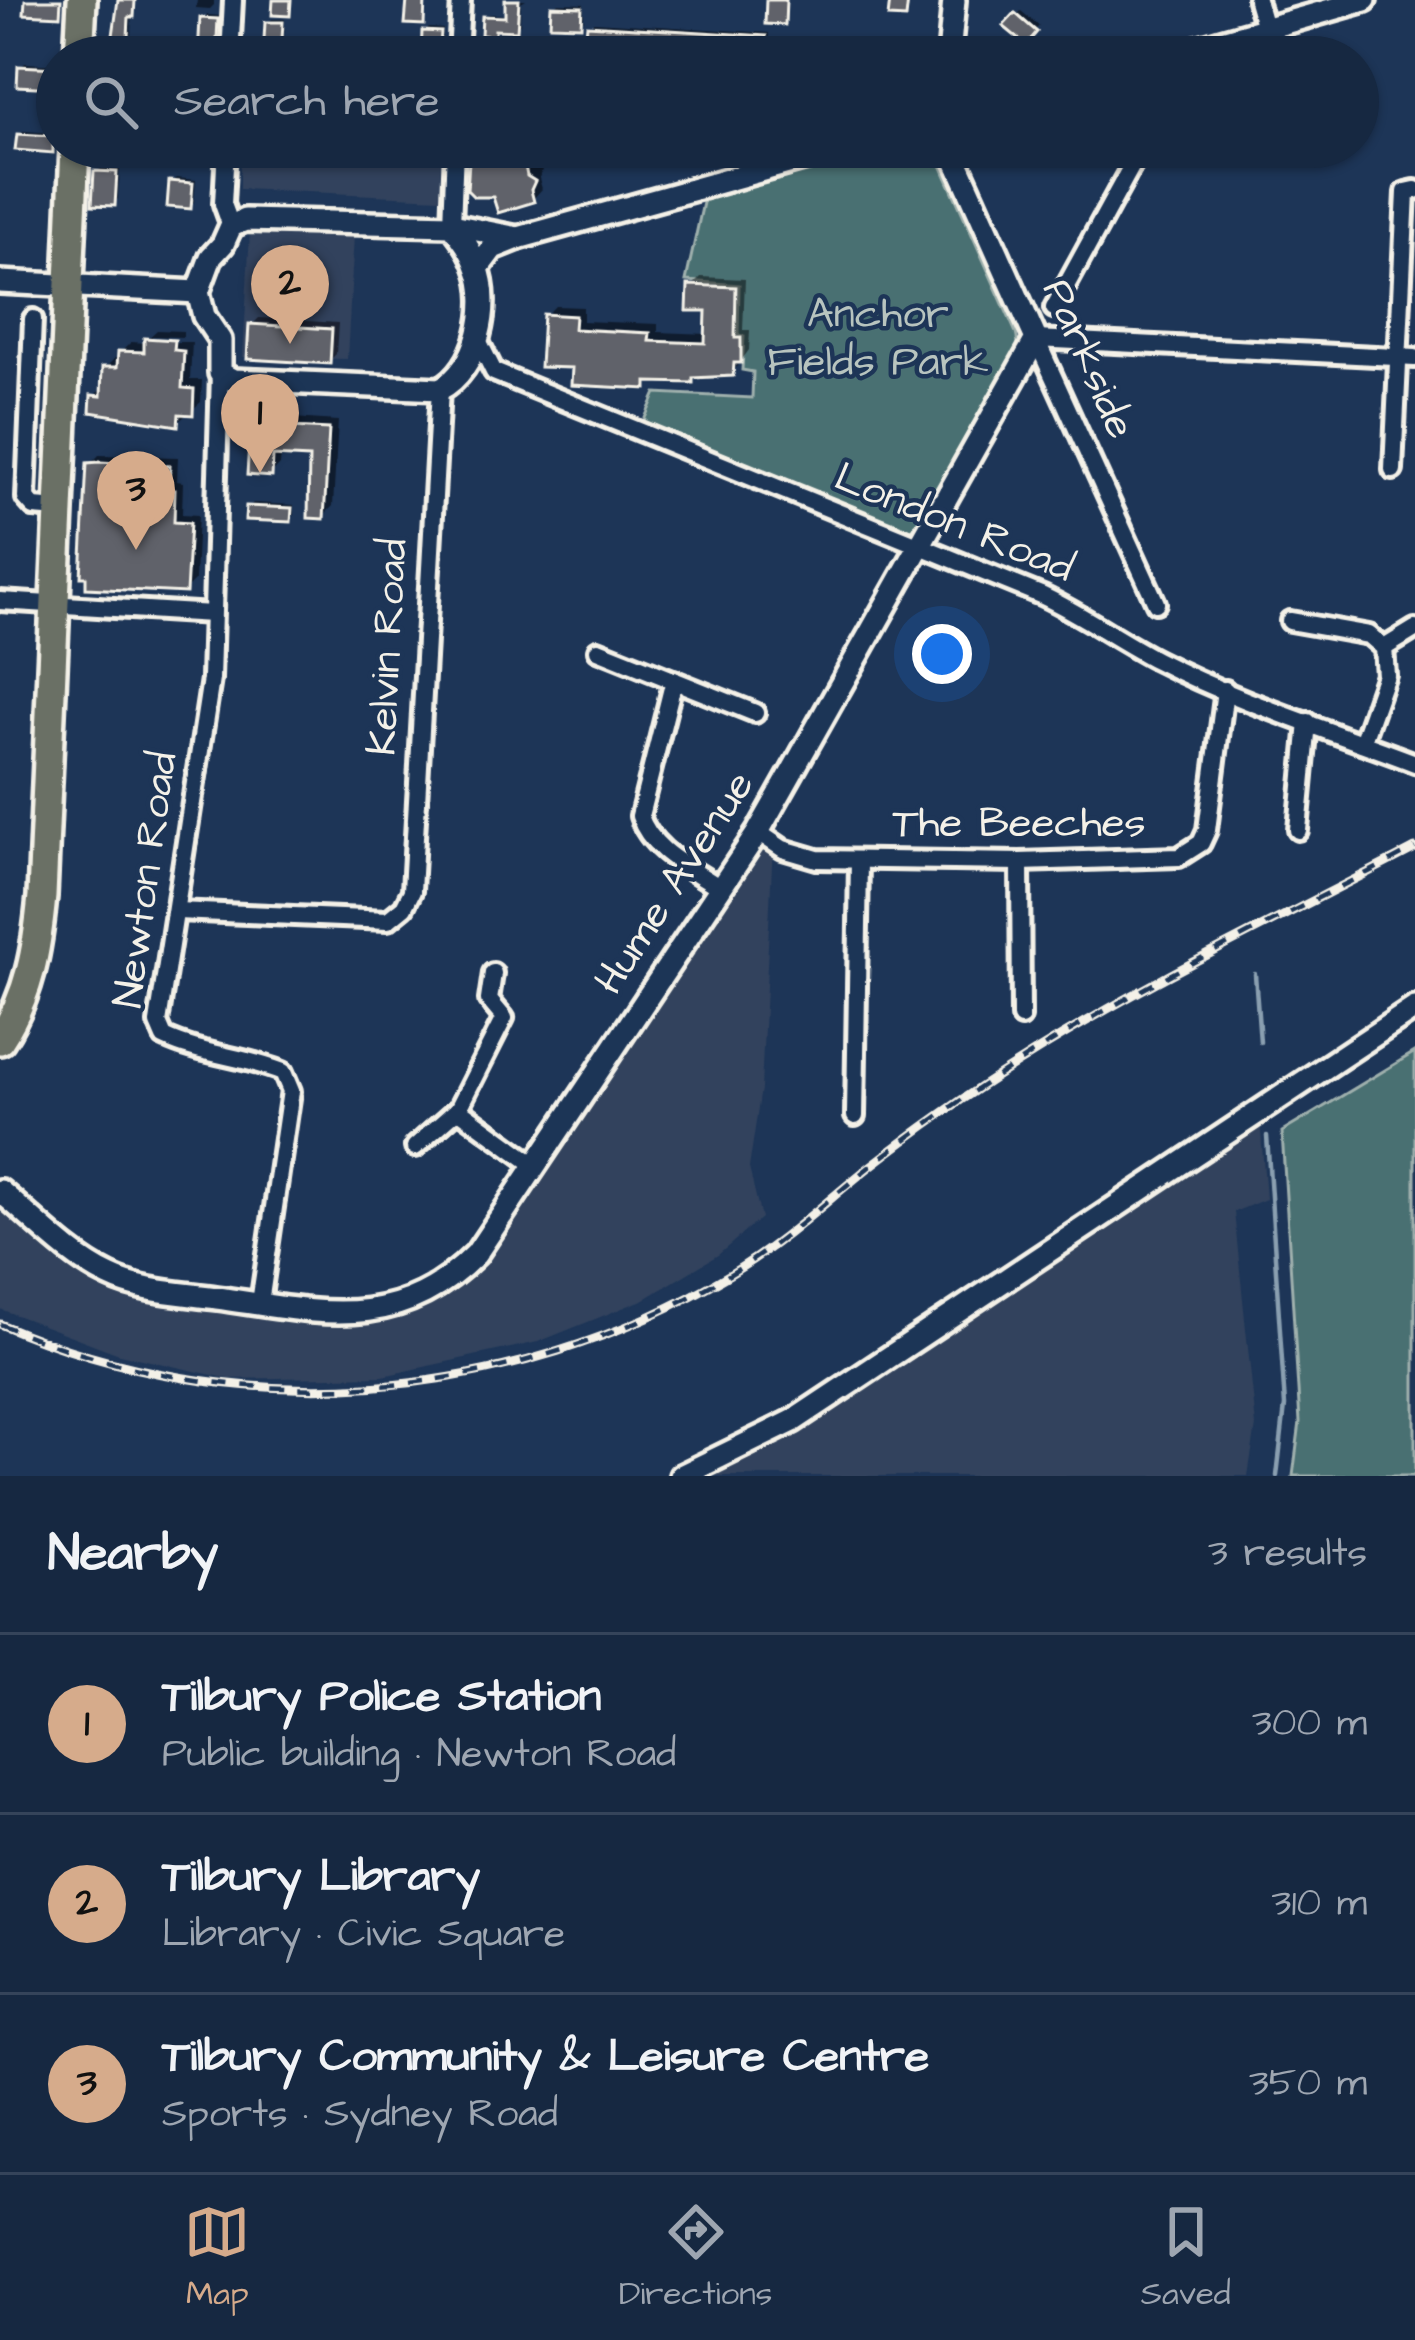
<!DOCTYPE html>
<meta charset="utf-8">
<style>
:root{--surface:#162841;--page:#23344c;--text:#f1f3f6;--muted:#9ea6b1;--line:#35445a;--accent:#d6ab8b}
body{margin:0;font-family:"Architects Daughter",sans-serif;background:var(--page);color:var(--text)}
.you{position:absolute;left:942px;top:654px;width:42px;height:42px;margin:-30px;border:9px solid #fff;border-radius:50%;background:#1a73e8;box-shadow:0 0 0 18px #1a73e833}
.badge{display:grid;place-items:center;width:78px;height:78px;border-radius:50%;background:var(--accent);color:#111;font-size:39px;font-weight:700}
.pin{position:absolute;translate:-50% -99px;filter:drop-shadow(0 3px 6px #0008)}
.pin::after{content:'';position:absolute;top:63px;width:42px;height:36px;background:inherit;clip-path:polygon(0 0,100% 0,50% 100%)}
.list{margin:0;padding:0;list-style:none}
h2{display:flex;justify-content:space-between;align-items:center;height:156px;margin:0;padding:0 48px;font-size:51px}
h2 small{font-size:39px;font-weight:400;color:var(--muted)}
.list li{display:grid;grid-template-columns:78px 1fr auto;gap:36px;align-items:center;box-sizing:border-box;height:180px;padding:0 48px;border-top:3px solid var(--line)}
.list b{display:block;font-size:45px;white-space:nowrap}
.list p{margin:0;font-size:39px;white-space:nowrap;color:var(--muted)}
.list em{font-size:39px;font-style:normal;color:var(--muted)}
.icon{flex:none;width:66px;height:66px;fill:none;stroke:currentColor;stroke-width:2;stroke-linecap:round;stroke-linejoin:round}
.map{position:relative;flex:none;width:1415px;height:1476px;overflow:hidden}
.search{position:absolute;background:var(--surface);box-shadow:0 3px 9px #0004;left:36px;right:36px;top:36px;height:132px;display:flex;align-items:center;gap:30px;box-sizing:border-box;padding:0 42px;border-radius:66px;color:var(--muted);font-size:45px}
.sheet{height:696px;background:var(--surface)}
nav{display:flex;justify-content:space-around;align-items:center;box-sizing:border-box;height:168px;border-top:3px solid var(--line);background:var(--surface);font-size:33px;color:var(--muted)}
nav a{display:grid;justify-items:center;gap:6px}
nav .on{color:var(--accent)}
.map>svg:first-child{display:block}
.built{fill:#31425d}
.green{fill:#4a6f72;stroke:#9fb0ad;stroke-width:3}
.shadow{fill:#0007}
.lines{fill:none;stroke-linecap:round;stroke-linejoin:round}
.stream{stroke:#8a9fb0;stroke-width:4.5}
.building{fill:#60626a;stroke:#f4f1e8;stroke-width:3}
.minor-casing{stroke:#f4f1e8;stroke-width:26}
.tertiary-casing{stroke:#f4f1e8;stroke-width:30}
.primary-casing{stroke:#f4f1e8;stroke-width:36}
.minor{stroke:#1d3557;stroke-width:16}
.tertiary{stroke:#1d3557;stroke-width:21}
.primary{stroke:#6b7065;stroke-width:27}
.rail-casing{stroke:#f4f1e8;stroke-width:9}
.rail{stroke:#1d3557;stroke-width:4.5;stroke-dasharray:14;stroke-linecap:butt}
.labels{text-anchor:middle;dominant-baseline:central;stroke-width:9;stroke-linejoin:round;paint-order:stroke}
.park-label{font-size:42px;fill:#b8c4bf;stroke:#1d3557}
.street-label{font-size:42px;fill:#f4f1e8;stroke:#1d3557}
</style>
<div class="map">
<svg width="1415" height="1476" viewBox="0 0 1415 1476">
<rect width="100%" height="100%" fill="#1d3557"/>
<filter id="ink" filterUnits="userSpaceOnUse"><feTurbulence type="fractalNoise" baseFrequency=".00833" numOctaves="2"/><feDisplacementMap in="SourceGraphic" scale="24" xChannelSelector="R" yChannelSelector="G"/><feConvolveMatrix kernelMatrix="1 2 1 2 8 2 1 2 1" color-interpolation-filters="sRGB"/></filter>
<g filter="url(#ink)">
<g class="built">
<polygon points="240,147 441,156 440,198 240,189"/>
<polygon points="250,232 354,235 347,359 243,357"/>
<polygon points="758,833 773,844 761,1089 749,1168 761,1218 718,1255 645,1299 538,1342 383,1376 230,1379 119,1354 0,1309 0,1192 87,1267 354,1316 460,1274"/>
<polygon points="1259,1106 1266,1199 1234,1212 1256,1426 1248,1476 670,1476 792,1416"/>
</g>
<g class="green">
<polygon points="888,147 931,147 936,154 1016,333 1019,348 919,529 906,534 642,425 656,393 752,398 753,372 742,370 744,336 738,335 739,285 686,281 704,198"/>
<polygon points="1415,1052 1415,1476 1293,1476 1300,1422 1282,1132"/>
</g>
<g class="shadow">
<polygon points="121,0 137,0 132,15 130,57 113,57"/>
<polygon points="197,0 214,0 214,5 210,9 196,8"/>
<polygon points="508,0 526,0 521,3 520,24 516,28 499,27 494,32 485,18 489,14 508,15"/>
<polygon points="558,3 584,4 584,19 580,23 554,7"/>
<polygon points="1021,11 1039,26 1026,41 1008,26"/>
<polygon points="207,15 220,16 218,57 201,57 203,20"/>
<polygon points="272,19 285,19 283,57 266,57 268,23"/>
<polygon points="594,22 769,33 768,48 764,52 590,27"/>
<polygon points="429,28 443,29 442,57 423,57 425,32"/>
<polygon points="25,63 57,65 57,82 54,85 21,67"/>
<polygon points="23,131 56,133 55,146 51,150 19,135"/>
<polygon points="473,147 532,147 536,166 542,170 539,178 542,189 533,199 470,189"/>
<polygon points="101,168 120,169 118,199 114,203 97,172"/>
<polygon points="176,178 196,180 194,202 190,206 172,182"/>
<polygon points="701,277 745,279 743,330 750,330 749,350 732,373 697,375 691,380 653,379 646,386 575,365 546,315 555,306 583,307 583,321 658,324 658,332 708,334 709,309 691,287"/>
<polygon points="259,318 338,323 336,354 329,361 252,325"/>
<polygon points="157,330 183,331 183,337 152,336 152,342 192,342 190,380 202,380 201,402 177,423 94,396 105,385 105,368 115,358 121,359 121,352 131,342 147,343 147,339"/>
<polygon points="263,416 338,421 333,506 323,516 312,455 281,454 280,465 271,474 253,426"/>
<polygon points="99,455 178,457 177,481 183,482 182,514 198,515 195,580 185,590 90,464"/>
<polygon points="253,503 294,505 294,515 290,519 249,507"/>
</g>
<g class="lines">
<g class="stream">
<polyline points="1255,974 1260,1042"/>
<polyline points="1267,1136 1285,1406 1277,1476"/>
</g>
</g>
<g class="building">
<polygon points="25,0 61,0 60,16 24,14"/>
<polygon points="118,0 135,0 134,17 129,17 127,57 110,57"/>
<polygon points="273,0 291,0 290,16 272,15"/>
<polygon points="407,0 425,0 424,25 405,24"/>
<polygon points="505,0 519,0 517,31 495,30 495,36 481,35 482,16 505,17"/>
<polygon points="766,0 786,0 785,25 765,24"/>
<polygon points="890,0 908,0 906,18 888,17"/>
<polygon points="551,6 582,7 581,26 550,25"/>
<polygon points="1015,13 1037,32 1026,45 1003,26"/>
<polygon points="200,18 218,19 216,57 198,57"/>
<polygon points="265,22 283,22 281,57 263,57"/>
<polygon points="587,25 766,36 765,55 585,44"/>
<polygon points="422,31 441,32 439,57 421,57"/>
<polygon points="18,66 56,68 55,88 17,86"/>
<polygon points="17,134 53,136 53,153 15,150"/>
<polygon points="470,147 522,151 527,176 535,181 531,190 534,202 498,213 493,197 474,197 467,190"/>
<polygon points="608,147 654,147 654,151 612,163"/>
<polygon points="94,171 117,172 115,206 92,205"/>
<polygon points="169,181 193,183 191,209 167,207"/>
<polygon points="688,285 736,287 735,338 741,338 741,363 734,363 733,376 693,378 693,383 647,382 647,389 571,385 572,368 540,367 543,314 575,316 574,329 650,333 649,341 705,343 706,311 687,311"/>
<polygon points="249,324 332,329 330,364 247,359"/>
<polygon points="144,338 175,340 174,350 184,351 182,388 194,389 193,415 179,414 178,426 90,412 91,395 101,396 102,367 117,367 118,351 144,352"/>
<polygon points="250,425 329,429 324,519 308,518 309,458 273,456 272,477 247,475"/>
<polygon points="100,462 170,466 169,490 175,490 174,522 190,523 186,593 86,588 86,577 81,577 87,463"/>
<polygon points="246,506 292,508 291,522 245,520"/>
</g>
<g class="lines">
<g class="minor-casing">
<g id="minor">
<polyline points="1257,0 1265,28"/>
<polyline points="230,57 233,0"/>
<polyline points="458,57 461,0"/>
<polyline points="226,147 223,204 231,226"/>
<polyline points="452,225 455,147"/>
<polyline points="1054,308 1142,147"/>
<polyline points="33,319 26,498 34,507 59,509"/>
<path d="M478,340L494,372L1043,596C1083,615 1118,640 1156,660C1238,702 1329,730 1415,763"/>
<path d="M220,373L211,679L158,1023L164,1037C201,1055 244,1056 283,1072L291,1091L260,1303"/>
<polyline points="1393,470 1406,192 1415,190"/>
<polyline points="0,601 212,614"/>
<polyline points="1156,603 1036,339 1415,358"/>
<polyline points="1290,621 1369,635 1384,648 1386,675 1362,743"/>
<polyline points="1384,648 1415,629"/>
<polyline points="598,650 755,713"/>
<path d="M674,680L640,816C651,851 691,868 720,888"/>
<polyline points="1298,830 1308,722"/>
<polyline points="758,832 783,849 817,859 1020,862 1179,857 1201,843 1207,830 1225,690"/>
<polyline points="1020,862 1021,1017"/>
<polyline points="177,911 388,920 404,907 412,891 440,389"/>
<polyline points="458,1109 504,1018 489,1000 493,973"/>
<polyline points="855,1116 859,861"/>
<polyline points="415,1147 458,1109 536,1166"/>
</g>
</g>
<g class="tertiary-casing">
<g id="tertiary">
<polyline points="949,57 954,0"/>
<polyline points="1166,57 1365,0"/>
<path d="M452,225C462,238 472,251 477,267C492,305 478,370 440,389L233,380L220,373V340L204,316L198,292L211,257L223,244L231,226L245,220L452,225L518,238"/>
<polyline points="478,268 493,248 518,238 846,147"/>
<polyline points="0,282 198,292"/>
<path d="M0,1191C34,1219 69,1257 109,1276C141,1292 182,1293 217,1298C318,1312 396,1335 476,1254L758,832L1036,339L950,147"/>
<polyline points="681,1476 793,1421 1415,1008"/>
</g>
</g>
<g class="primary-casing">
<g id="primary">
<polyline points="79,57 82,0"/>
<path d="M0,1040C30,994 37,949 42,896L75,147"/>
</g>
</g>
<use href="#minor" class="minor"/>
<use href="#tertiary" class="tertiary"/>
<use href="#primary" class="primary"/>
<g class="rail-casing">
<path id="rail" d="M0,1324C236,1426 511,1406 732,1273C781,1244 823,1204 868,1168C916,1131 965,1096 1016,1064C1143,983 1282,918 1415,848"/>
</g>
<use href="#rail" class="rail"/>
</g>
</g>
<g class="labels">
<g class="park-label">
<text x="878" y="315">Anchor<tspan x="878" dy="48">Fields Park</tspan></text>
</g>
<g class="street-label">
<text transform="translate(1088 359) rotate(66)">Parkside</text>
<text transform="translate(954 523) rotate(22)">London Road</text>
<text transform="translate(388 647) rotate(-87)">Kelvin Road</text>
<text x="1019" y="824">The Beeches</text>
<text transform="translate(146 880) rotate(-82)">Newton Road</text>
<text transform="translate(675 883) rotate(-57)">Hume Avenue</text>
</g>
</g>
</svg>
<div class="you"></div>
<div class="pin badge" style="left:260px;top:473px">1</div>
<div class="pin badge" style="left:290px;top:344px">2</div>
<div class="pin badge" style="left:136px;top:550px">3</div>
<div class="search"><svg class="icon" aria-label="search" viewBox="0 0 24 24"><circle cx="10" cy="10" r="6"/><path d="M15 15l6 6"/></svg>Search here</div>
</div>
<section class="sheet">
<h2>Nearby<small>3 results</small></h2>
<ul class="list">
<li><span class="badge">1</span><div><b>Tilbury Police Station</b><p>Public building · Newton Road</p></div><em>300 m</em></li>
<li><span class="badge">2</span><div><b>Tilbury Library</b><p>Library · Civic Square</p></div><em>310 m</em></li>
<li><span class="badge">3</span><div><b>Tilbury Community &amp; Leisure Centre</b><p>Sports · Sydney Road</p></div><em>350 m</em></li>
</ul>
</section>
<nav>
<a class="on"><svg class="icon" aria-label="map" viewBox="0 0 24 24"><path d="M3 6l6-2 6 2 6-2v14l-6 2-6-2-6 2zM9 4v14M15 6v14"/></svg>Map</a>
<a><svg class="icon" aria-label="directions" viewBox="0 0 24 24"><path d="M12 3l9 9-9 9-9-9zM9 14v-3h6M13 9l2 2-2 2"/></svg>Directions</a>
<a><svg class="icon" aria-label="saved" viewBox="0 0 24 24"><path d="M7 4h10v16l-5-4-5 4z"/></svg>Saved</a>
</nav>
